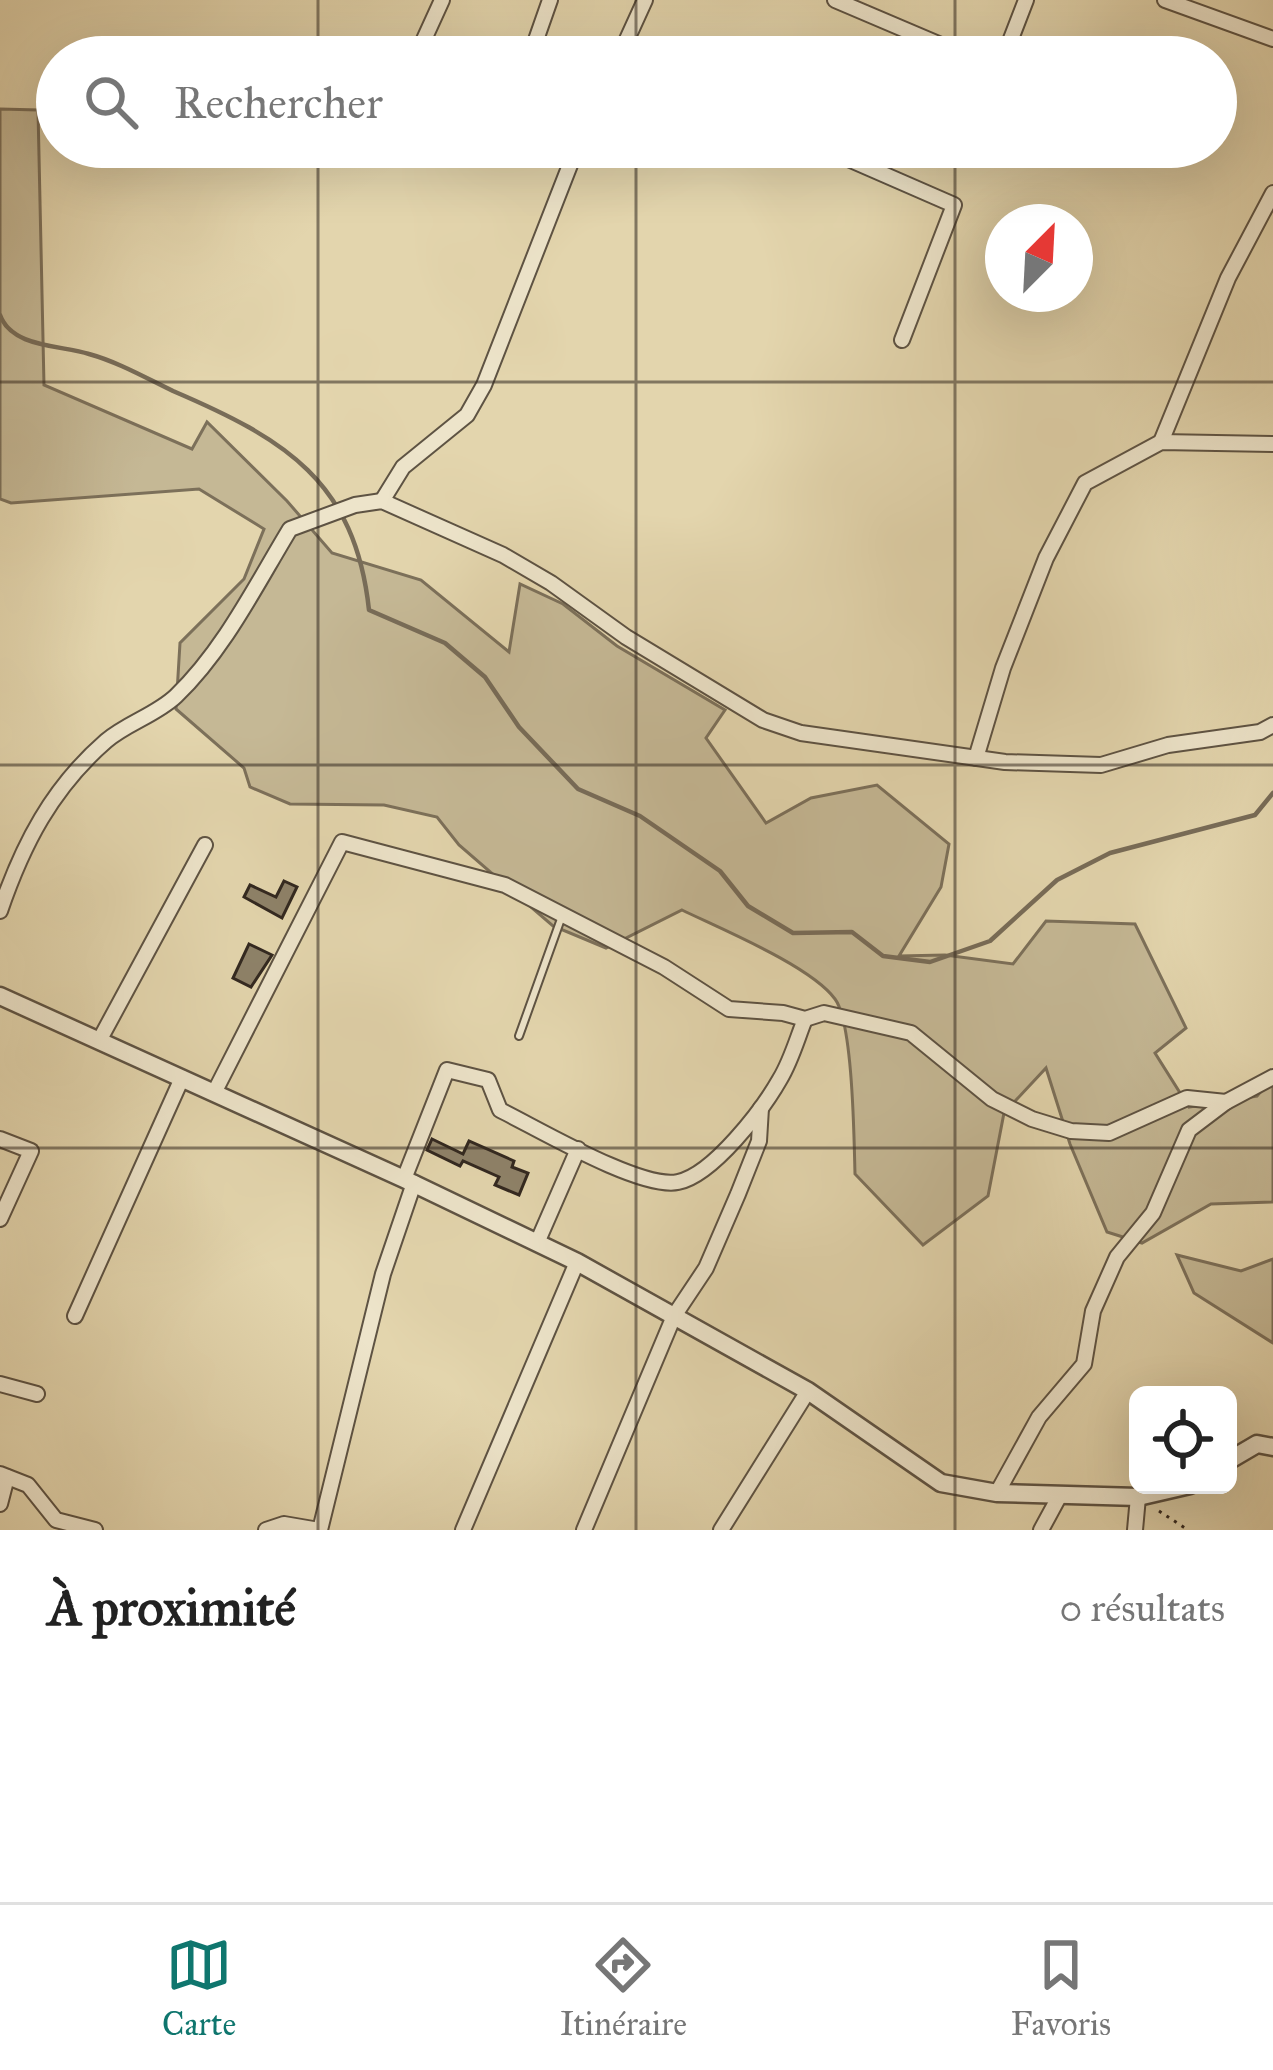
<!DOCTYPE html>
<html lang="fr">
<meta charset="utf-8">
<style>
:root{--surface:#fff;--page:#f6f6f6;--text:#222;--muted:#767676;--line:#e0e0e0;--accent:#0f766e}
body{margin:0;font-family:"IM FELL Great Primer",serif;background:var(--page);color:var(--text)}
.controls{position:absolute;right:36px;bottom:36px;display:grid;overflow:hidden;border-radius:18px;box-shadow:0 12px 48px #0002}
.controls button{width:108px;height:108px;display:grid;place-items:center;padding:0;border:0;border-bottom:3px solid var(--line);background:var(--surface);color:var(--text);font:60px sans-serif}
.compass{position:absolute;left:985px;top:204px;width:108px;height:108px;border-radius:50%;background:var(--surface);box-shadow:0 12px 48px #0002;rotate:24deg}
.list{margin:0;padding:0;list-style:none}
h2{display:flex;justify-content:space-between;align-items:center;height:156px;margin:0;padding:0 48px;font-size:51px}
h2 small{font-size:39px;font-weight:400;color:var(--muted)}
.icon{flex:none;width:66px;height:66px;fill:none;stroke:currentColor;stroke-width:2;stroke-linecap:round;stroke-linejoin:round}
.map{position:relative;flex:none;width:1273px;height:1530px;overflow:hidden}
.search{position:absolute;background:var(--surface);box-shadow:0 12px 48px #0002;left:36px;right:36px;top:36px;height:132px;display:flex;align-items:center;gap:30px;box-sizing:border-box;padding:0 42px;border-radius:66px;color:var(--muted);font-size:45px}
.sheet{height:372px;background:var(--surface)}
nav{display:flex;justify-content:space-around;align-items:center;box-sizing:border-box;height:168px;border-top:3px solid var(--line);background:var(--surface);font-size:33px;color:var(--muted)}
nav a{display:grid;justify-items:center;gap:6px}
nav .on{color:var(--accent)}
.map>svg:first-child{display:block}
.green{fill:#c5b895;stroke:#7c705a;stroke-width:3}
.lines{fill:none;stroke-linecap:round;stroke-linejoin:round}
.stream{stroke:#786c58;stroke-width:4.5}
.building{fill:#8e8269;stroke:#322820;stroke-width:3}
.service-casing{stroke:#5e5343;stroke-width:10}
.minor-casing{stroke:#5e5343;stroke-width:18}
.tertiary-casing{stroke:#5e5343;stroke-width:21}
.path{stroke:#322820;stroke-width:3;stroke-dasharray:3 6;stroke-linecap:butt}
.service{stroke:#ede4ca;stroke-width:6}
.minor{stroke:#ede4ca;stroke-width:14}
.tertiary{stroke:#ede4ca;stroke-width:16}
.grid{fill:none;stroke:#322820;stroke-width:3;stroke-opacity:0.55}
</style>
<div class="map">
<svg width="1273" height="1530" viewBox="0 0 1273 1530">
<rect width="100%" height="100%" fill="#e3d5ad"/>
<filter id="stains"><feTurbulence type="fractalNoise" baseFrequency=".00167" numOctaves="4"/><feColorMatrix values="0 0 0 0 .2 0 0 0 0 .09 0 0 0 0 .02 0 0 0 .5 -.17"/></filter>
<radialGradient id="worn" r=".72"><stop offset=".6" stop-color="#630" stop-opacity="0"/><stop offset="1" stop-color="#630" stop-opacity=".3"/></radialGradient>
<g class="green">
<path d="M0,109L38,110L44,385L192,449L207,422L287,501L332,553L421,580L509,652L520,584L563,604L617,646L725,710L706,738L766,823L811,798L877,785L949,844L941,887L899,956L945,955L1013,964L1046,921L1135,924L1186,1028L1155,1053L1189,1107L1257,1096L1273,1077V1202L1211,1204L1142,1243L1107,1232L1070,1144L1046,1068L1004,1113L988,1196L923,1245L855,1174C854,1139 853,1023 835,999C811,966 721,929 682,910L606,948L553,926L459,845L437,817L384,805L290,804L250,787L244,768L176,709L180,643L244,579L264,529L199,489L11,503L0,499Z"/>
<polygon points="1177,1255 1241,1271 1273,1259 1273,1343 1194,1293"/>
</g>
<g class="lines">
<path class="stream" d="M0,315C12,348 61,345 89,354C118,362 146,378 173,391C285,439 355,481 369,610L445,643L485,677L519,727L578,789L640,816L720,871L748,906L793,933L852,932L883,956L930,962L990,941L1057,880L1110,853L1255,815L1273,793"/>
</g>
<g class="building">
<polygon points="284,881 297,887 282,918 244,897 250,885 276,897"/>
<polygon points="249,944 272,955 251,987 233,978"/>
<polygon points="432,1139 463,1154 469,1141 514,1161 512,1167 528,1173 519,1195 495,1185 499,1177 463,1161 460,1166 427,1150"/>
</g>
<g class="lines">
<g class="service-casing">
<polyline id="service" points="519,1036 562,916"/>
</g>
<g class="minor-casing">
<g id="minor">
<polyline points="835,0 969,57"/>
<polyline points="1165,0 1273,39"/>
<polyline points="416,57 442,0"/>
<polyline points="530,57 550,0"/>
<polyline points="619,57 645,0"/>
<polyline points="1004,57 1026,0"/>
<polyline points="821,147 954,205 902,340"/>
<polyline points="1161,442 1228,278 1273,193"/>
<polyline points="382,501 403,467 467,415 484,385 577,147"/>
<polyline points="976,758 1003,668 1046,558 1085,483 1161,442 1273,444"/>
<path d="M0,911C23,844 52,788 106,741C127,723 156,715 176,696C224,650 256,585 290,529L355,505L382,501L503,555L551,583L626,637L763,720L801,733L1005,762L1101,765L1168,745L1260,732L1273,725"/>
<polyline points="99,1041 205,845"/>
<polyline points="214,1093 342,842 505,885 664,967 729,1009 783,1013 805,1019 824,1013 911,1033 992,1099 1032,1119 1071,1131 1109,1133 1187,1098 1226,1102"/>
<polyline points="0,1139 31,1151 0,1219"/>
<path d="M404,1179L447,1070L488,1080L500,1110C537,1128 641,1190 678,1182C713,1175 763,1109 780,1079C791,1061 797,1039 805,1019"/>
<polyline points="537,1243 578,1149"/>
<polyline points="75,1316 182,1078"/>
<polyline points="0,1384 37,1394"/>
<polyline points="0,1474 28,1485 56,1520 95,1530"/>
<polyline points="997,1493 1039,1417 1084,1364 1093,1311 1117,1257 1153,1213 1189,1130 1226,1102 1273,1077"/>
<polyline points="0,1504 7,1477"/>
<polyline points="266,1530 284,1524 319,1530"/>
<polyline points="320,1530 383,1274 414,1183"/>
<polyline points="463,1530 577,1262"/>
<polyline points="584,1530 674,1316 706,1268 738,1194 759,1141 761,1108"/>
<polyline points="721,1530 808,1391"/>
<polyline points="1041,1530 1060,1495"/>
<polyline points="1135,1530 1138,1497"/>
</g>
</g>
<g class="tertiary-casing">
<g id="tertiary">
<polyline points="0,996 404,1179 577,1262 808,1391 941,1483 997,1493 1138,1497 1190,1485"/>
<polyline points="1228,1461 1257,1444 1273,1447"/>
</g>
</g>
<polyline class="path" points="1159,1511 1188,1530"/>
<use href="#service" class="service"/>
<use href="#minor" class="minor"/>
<use href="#tertiary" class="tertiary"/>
</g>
<path class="grid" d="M318,0V57M636,0V57M955,0V57M318,147V1530M636,147V1530M955,147V1530M0,382H1273M0,765H1273M0,1148H1273"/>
<rect width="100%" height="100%" filter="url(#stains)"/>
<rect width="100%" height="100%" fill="url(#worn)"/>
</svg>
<div class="controls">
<button><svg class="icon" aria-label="locate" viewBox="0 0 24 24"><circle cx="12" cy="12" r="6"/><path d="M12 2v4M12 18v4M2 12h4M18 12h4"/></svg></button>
</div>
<svg class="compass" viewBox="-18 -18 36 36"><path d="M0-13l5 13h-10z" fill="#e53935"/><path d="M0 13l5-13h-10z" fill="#767676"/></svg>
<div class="search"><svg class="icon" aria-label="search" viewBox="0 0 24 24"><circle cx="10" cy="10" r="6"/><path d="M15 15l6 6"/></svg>Rechercher</div>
</div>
<section class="sheet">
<h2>À proximité<small>0 résultats</small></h2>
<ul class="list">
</ul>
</section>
<nav>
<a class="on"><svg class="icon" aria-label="map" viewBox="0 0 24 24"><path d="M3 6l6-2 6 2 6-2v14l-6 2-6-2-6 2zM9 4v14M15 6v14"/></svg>Carte</a>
<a><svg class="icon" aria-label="directions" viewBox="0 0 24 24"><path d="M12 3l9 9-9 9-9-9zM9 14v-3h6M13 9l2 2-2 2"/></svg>Itinéraire</a>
<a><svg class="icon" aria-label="saved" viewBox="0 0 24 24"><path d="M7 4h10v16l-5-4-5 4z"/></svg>Favoris</a>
</nav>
